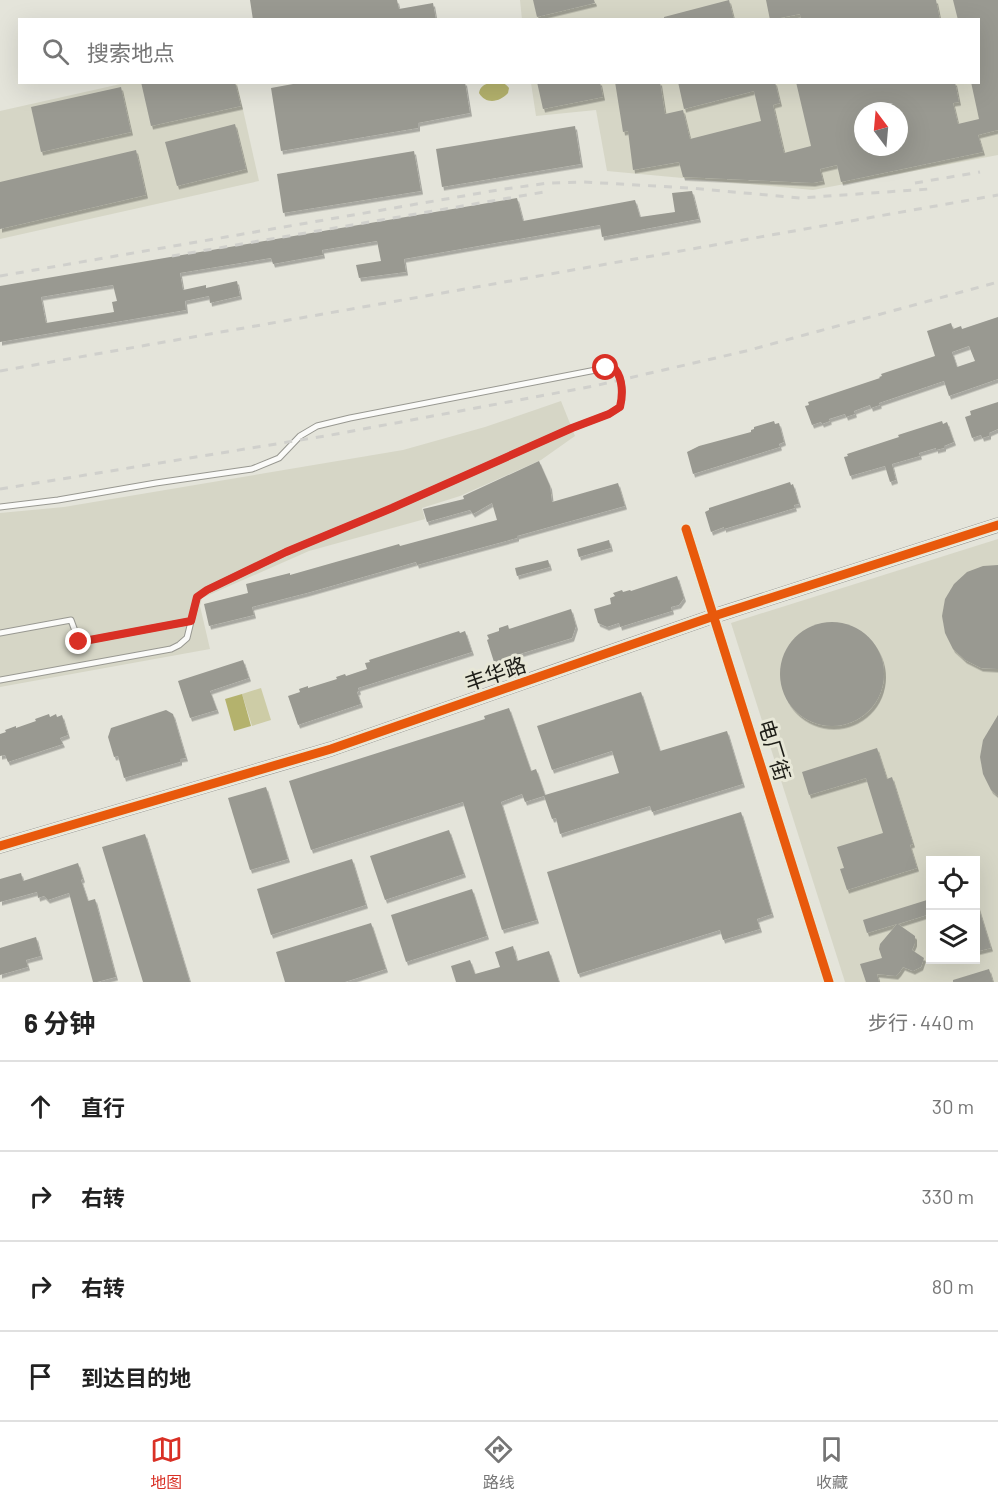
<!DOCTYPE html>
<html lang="zh">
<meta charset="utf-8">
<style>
:root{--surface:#fff;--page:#f2f2f2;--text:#222;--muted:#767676;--line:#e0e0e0;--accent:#d93025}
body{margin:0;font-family:Barlow,"Noto Sans SC",sans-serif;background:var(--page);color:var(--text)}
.controls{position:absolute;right:18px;bottom:18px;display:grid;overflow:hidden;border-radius:0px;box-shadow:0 6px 24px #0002}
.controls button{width:54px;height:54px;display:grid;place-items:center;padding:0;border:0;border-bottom:2px solid var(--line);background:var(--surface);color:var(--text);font:30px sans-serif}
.compass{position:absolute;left:854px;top:102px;width:54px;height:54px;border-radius:50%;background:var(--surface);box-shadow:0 6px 24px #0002;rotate:344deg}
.stop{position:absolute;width:18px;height:18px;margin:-14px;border:4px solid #d93025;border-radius:50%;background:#fff}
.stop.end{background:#d93025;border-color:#fff;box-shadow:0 2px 6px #0008}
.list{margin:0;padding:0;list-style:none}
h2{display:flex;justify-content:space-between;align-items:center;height:78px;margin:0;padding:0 24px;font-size:26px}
h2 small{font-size:20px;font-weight:400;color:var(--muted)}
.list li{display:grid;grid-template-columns:39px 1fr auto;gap:18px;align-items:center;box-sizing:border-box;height:90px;padding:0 24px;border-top:2px solid var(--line)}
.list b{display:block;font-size:22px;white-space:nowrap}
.list em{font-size:20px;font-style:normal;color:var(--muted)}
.icon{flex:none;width:33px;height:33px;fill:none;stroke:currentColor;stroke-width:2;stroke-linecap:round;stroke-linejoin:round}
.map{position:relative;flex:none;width:998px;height:982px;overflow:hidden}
.search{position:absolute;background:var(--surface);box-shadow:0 6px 24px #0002;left:18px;right:18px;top:18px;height:66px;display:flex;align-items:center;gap:15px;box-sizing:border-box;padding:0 21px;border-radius:0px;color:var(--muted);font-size:22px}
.sheet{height:438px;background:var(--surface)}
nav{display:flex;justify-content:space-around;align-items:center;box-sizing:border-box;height:84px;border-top:2px solid var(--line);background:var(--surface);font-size:16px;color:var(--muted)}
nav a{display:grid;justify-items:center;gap:3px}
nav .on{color:var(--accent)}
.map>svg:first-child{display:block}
.built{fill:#d6d6c6;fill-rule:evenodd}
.green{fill:#cdcca6}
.water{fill:#b4b26d}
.building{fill:#999991;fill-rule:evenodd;filter:url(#shadow)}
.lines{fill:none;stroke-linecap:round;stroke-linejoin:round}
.service-casing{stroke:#989891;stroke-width:7}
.minor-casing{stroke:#989891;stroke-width:12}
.tertiary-casing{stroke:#989891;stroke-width:15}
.service{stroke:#fbfbf9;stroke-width:5}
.minor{stroke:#fbfbf9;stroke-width:10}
.tertiary{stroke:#fbfbf9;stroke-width:14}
.rail{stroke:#d0d0cc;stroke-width:3;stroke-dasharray:8 8;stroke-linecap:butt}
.cycleway-casing{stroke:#e7e7d7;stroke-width:13}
.cycleway{stroke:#e8590c;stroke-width:9}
.route{stroke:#d93025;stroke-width:8}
.labels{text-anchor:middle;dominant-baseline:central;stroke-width:6;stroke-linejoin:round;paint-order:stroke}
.street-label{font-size:21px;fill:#1d1d17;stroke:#e7e7d7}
</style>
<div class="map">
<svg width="998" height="982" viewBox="0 0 998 982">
<defs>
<filter id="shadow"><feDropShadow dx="2" dy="3.5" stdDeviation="0" flood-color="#0004"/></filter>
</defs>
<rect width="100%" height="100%" fill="#e4e4da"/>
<g class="built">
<path d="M520,0H998V155L813,190L607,171L596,110L536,116L531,83L978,82V20H522ZM863,111H899V147H863Z"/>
<polygon points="125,83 237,83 259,181 0,239 0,111"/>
<polygon points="561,401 575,436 541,460 460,496 422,508 425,519 309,551 202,598 200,606 210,649 0,687 0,513 64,507 403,450 485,427"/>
<path d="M998,539V982H845L731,623ZM930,860H976V960H930Z"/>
</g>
<polygon class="green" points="261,688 271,720 252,726 242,694"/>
<g class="water">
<path d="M490,83C498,82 504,81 509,88L508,93C500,102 486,105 479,93C480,87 484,84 490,83Z"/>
<polygon points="242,694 251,726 234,731 225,699"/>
</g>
<g class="building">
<polygon points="250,0 397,0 399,9 433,3 436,20 253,20"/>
<polygon points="533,0 594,0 595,3 537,17"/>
<polygon points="729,0 734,20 664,20 664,17"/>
<polygon points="766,0 936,0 940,20 801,20 800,14 770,20"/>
<path d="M953,0H998V130L978,135L983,152L841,182L837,165L820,169L823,181L813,183L683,177L679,162L633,170L628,131L623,132L615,82H660L665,114L683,110L690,139L761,121L754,91L684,109L678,82H775L780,103L773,105L784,153L811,146L796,82H955L959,102L953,103L958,124L979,119L971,82H978V20H958ZM863,111H899V147H863Z"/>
<polygon points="141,82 235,82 241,106 151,126"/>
<polygon points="304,82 465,82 470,113 418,123 418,128 281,151 271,88"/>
<polygon points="537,82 600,82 603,97 543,109"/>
<polygon points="121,87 131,132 41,152 31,107"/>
<polygon points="235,124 246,169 177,186 165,142"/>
<polygon points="575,126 581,164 442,187 436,149"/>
<polygon points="136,150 146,195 0,229 0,182"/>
<polygon points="414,151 421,191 283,213 277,174"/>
<path d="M692,191L699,219L602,237L600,225L404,259L406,272L359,278L356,265L381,261L377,241L322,250L323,255L273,264L271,258L180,273L183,290L206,285V288L237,281L240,296L210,303L209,296L185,301L186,310L0,342V286L517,198L523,221L635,200L640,217L675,212L672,193ZM113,285L117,301L112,302L114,312L46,323L41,297Z"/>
<path d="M998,317V379L949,396L944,381L879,403L880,405L871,408L870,405L854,411L855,414L846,417L845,414L829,419L830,421L822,424L821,422L812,425L805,406L809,405L808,402L880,378L879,377L882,376L881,374L935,356L927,331L951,323L953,329L961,326L962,329ZM969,346L975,361L957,367L952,352Z"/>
<polygon points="998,402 998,429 989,433 989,436 982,438 981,435 972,438 965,417 971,415 970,411"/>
<polygon points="774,421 775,424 779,423 784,442 779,444 780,447 693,474 687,452 699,446 751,432 751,430 754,429 754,427"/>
<polygon points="942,421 943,424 947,422 954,442 944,446 944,448 936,450 936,448 919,453 920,456 892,464 896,480 890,482 885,466 850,476 844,457 848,456 847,454 899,437 898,435"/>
<polygon points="539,461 550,486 552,502 618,483 625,506 517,536 517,538 417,565 416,562 307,593 252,607 254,615 209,626 204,604 248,593 246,584 290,573 290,575 399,544 400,546 497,520 492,503 473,514 470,510 427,522 423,509 464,499 463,496"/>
<polygon points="790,482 791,485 793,484 799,504 794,505 795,508 724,529 724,527 711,532 705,512 709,510 709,508"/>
<polygon points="609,540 611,548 579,557 577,549"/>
<polygon points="548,560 550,567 517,576 515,568"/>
<polygon points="998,565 998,669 981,668 965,660 953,649 945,633 942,616 945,599 954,584 967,572 983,566"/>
<polygon points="677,576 684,598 679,605 671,607 672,611 620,627 619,623 607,627 598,623 594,609 611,604 610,598 615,596 613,593 622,590 623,592 630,590 631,591"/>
<polygon points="571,609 576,626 572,638 494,662 487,640 489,639 487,635 499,631 499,628 508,625 509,629"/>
<circle cx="832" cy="674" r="52"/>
<polygon points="459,631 460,633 465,631 472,652 358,688 359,691 357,692 361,704 298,725 288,696 300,692 299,689 308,686 308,688 337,679 336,677 345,674 346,676 367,669 365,663 370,662 369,660"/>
<polygon points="243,660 249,678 210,691 217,710 190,718 178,681"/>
<polygon points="641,692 660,751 727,731 743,784 652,812 650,806 560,834 556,818 552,819 544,796 525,802 522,794 501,802 537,920 502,930 463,802 311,850 289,781 485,719 484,716 509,708 531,771 536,769 545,795 619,773 612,751 552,770 537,726"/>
<polygon points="166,710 173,714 186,758 180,759 180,762 124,778 118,756 114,757 108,737 111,728"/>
<polygon points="49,714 50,717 56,714 57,717 62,715 68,735 60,738 63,744 8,762 5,755 0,756 0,734 6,732 5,730 16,726 16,728 36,721 35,719"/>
<polygon points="998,715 998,796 991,790 983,774 980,757 983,740"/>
<polygon points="877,748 887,779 892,777 913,844 910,845 917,868 847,890 840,869 844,868 837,847 883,833 866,778 809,795 802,772"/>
<polygon points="266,787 288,859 250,870 228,798"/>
<polygon points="741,812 772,914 757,919 760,929 723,940 720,930 578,974 547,872"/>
<polygon points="449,830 464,874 385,900 370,856"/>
<polygon points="145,834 190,982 143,982 102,847"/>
<polygon points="352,859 366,905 271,935 257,889"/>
<polygon points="78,863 83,879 81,880 88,901 95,899 116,977 97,982 93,982 69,893 48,900 44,896 38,898 37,892 0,902 0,879 21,873 23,881"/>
<polygon points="472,889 487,936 406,962 391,915"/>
<polygon points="927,900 930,914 898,924 915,936 915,943 912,950 924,958 921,967 913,971 903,967 899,973 896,976 877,974 879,982 866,982 860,964 882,958 879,949 880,944 897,924 867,933 863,920"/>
<polygon points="975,903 977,903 991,948 975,952"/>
<polygon points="371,923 386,969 345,982 285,982 276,952"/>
<polygon points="36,937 41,956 26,960 28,967 0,975 0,948"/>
<polygon points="513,946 517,961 549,951 559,982 456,982 451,966 470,960 475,974 500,967 495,952"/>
<polygon points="989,969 993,982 953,982 953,980"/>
</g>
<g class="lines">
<g class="service-casing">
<g id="service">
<path d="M0,507L58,500L156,483L252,469L279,458L300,436L317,426L350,418L606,368L615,369C623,380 623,395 620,407L609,414L572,428L392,508L286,552L207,590L197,597L187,638L179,645L171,649L0,680"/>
<polyline points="0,633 71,620 79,642 191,621"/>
</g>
</g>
<g class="minor-casing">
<polyline id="minor" points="686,529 829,982"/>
</g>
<g class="tertiary-casing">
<polyline id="tertiary" points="0,846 331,749 714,616 998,525"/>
</g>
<use href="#service" class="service"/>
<use href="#minor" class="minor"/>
<use href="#tertiary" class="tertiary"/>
<g class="rail">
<polyline points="915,183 980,172"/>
<polyline points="172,256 544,192"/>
<polyline points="0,276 498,190 548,183 584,182 690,188 800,198 929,189"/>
<polyline points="0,371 998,195"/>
<polyline points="0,489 331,435 594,386 746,351 998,282"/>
</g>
<g class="cycleway-casing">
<g id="cycleway">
<polyline points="686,529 829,982"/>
<polyline points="0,846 331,749 714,616 998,525"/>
</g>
</g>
<use href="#cycleway" class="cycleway"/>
</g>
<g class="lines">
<path class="route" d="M79,642L191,621L197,597L207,590L286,552L392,508L572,428L609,414L620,407C623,395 623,379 615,369L606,368"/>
</g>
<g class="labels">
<g class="street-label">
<text transform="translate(495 673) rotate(-19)">丰华路</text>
<text transform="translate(775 750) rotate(73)">电厂街</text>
</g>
</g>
</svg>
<div class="controls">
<button><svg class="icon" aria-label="locate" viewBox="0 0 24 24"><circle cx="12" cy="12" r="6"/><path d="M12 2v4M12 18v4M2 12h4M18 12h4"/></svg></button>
<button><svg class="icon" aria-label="layers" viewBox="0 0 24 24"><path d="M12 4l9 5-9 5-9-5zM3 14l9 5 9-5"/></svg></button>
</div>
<svg class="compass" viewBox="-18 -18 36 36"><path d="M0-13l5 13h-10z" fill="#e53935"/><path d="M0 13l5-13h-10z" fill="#767676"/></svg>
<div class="stop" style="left:606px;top:368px"></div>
<div class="stop end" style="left:79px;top:642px"></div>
<div class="search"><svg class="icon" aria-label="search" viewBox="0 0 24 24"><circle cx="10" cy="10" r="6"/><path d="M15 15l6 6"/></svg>搜索地点</div>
</div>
<section class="sheet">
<h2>6 分钟<small>步行 · 440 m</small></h2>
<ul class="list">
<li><svg class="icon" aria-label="ahead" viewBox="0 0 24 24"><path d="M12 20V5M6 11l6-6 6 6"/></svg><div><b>直行</b></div><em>30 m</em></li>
<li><svg class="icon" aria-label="right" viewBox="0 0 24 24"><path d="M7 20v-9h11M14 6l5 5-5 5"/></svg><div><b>右转</b></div><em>330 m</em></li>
<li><svg class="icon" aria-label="right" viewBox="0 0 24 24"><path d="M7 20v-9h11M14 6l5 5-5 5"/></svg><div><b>右转</b></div><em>80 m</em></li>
<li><svg class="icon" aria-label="arrive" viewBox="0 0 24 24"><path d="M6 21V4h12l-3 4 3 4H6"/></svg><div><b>到达目的地</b></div></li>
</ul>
</section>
<nav>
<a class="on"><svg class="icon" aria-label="map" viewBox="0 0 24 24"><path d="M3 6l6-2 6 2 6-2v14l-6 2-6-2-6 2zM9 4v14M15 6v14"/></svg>地图</a>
<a><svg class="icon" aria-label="directions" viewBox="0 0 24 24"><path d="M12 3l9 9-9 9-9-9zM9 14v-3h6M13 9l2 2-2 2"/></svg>路线</a>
<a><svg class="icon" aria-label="saved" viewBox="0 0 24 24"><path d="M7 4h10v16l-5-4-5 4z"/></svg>收藏</a>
</nav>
